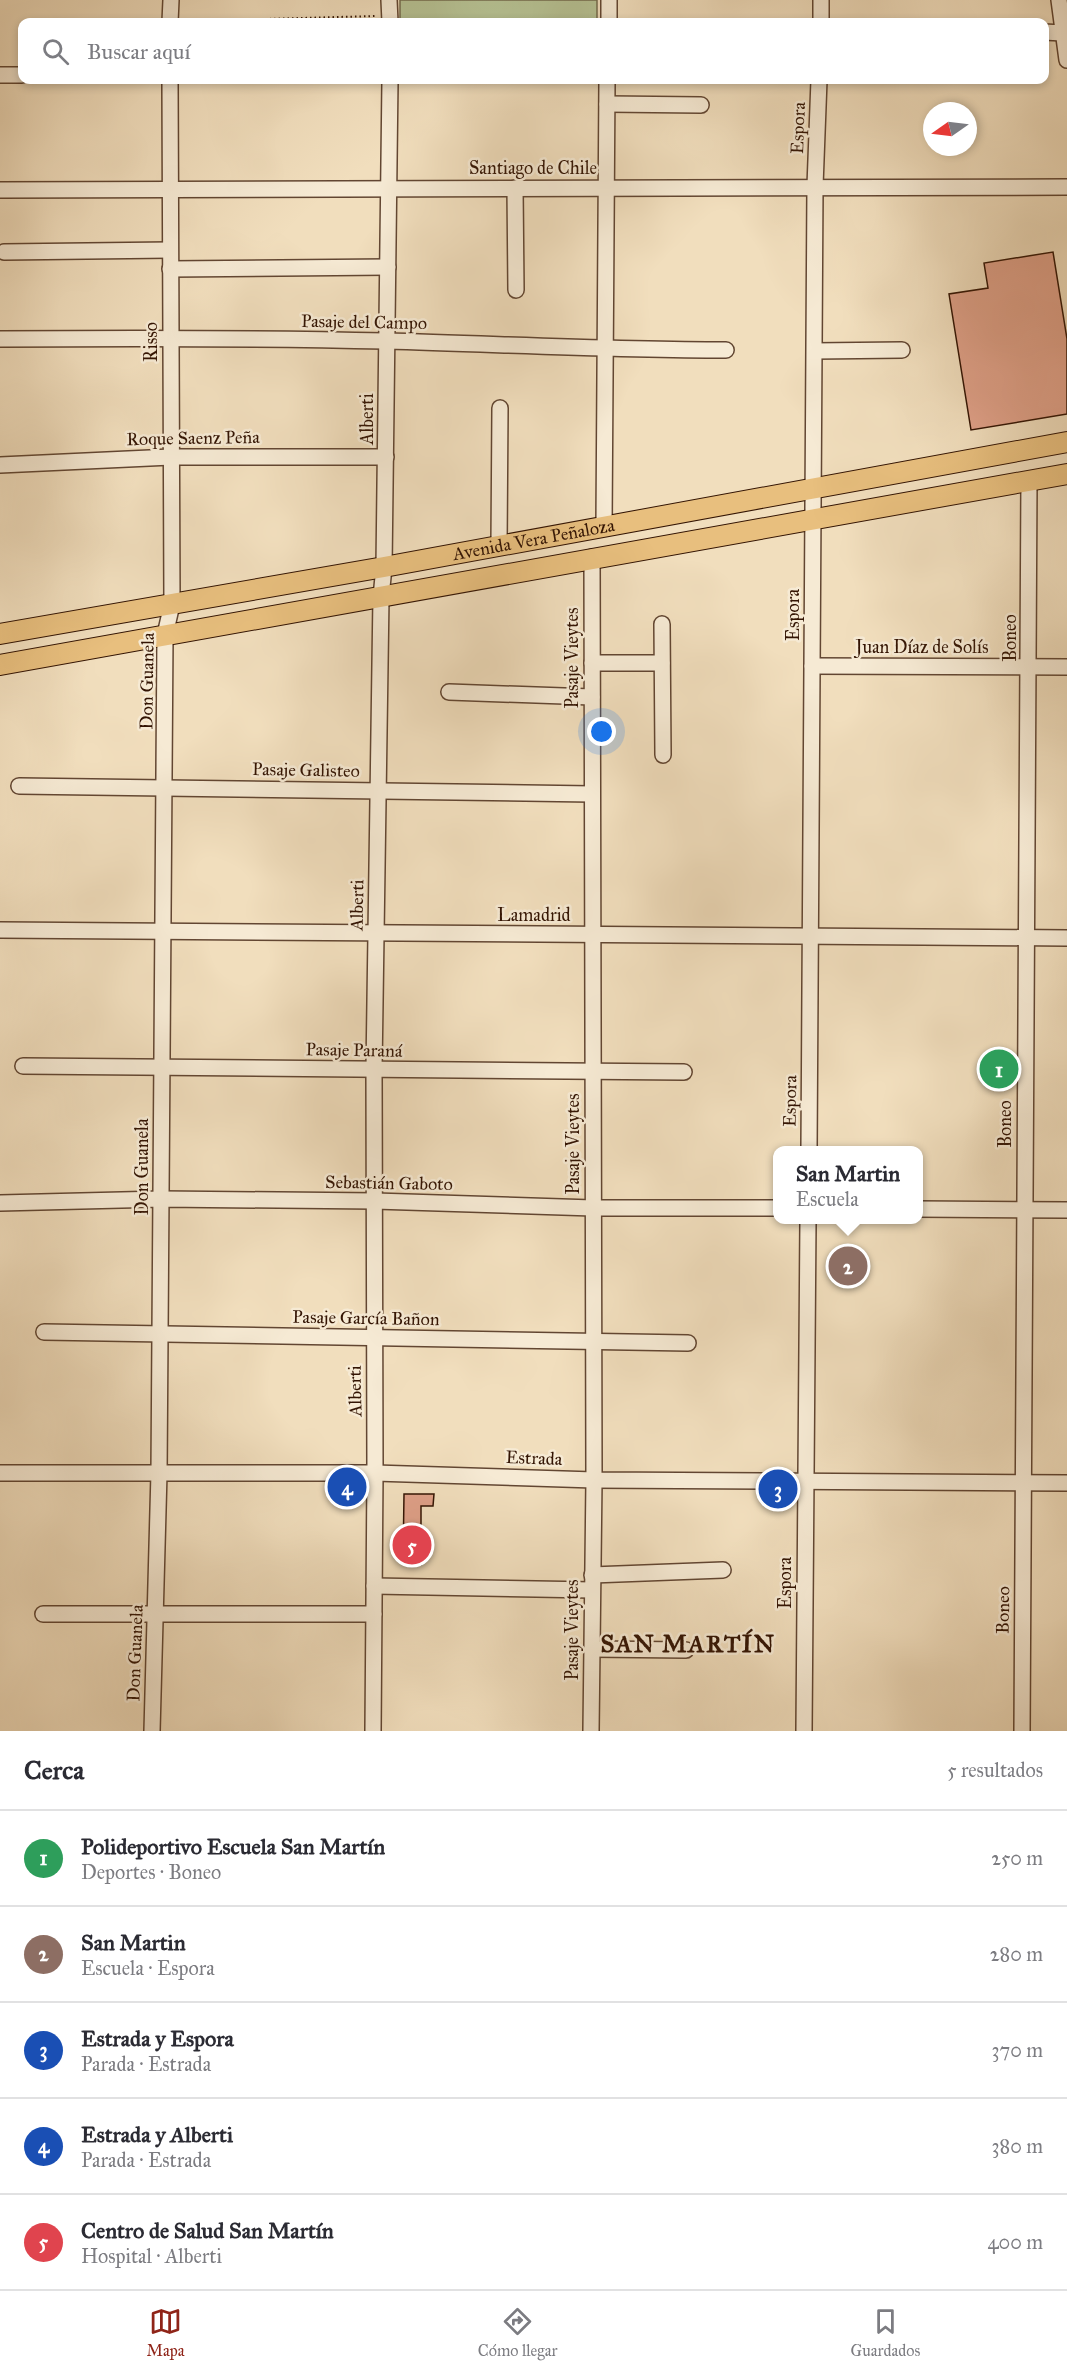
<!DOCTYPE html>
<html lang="es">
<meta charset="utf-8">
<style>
:root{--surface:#fff;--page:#f7f7f7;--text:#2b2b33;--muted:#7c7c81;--line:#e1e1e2;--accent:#8f2418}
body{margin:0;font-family:"IM FELL Great Primer",serif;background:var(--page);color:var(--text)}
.compass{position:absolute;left:923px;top:102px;width:54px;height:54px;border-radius:50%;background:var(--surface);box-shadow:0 3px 9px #0003;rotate:256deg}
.you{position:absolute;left:602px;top:732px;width:21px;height:21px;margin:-15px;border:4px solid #fff;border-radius:50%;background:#1a73e8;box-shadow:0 0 0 9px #1a73e833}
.badge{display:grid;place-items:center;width:39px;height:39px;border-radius:50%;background:var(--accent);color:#fff;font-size:20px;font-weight:700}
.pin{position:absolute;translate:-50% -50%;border:3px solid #fff;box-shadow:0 2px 6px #0006}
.popup{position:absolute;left:773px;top:1146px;width:150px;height:78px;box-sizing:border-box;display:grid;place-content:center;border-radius:12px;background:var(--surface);filter:drop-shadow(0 2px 4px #0005);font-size:20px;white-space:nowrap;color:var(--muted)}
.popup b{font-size:22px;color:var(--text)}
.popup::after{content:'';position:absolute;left:50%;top:100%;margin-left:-12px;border:12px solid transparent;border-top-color:var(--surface)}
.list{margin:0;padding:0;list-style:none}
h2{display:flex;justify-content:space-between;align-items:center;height:78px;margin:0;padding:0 24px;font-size:26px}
h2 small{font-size:20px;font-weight:400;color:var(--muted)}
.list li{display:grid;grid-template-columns:39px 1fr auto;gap:18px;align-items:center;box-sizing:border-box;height:96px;padding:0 24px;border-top:2px solid var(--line)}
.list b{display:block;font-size:22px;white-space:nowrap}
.list p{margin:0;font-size:20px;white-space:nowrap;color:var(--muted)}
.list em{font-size:20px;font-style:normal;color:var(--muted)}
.icon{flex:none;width:33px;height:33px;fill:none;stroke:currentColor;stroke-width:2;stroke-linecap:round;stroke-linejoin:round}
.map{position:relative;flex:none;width:1067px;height:1731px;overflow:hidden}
.search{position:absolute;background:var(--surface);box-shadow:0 3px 9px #0003;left:18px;right:18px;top:18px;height:66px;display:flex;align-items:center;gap:15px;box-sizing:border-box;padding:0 21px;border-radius:12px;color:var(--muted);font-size:22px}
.sheet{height:558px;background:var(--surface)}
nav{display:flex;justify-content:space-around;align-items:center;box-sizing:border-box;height:84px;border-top:2px solid var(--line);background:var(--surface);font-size:16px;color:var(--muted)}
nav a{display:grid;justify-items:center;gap:3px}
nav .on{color:var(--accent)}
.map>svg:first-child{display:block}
.green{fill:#b6c294;stroke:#746b4c;stroke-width:1.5}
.building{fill:#dfa088;stroke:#331403;stroke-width:1.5}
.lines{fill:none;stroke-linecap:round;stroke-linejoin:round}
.minor-casing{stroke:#624632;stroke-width:18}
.major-casing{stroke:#331403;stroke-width:22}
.path{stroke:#331403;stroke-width:2;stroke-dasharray:1.5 3;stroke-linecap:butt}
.minor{stroke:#f6ead4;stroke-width:15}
.major{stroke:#e8bf7e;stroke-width:20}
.labels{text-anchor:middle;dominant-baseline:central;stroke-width:5;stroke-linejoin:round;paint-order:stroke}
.street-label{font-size:18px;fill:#331403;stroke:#f6ead4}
.district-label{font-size:24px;font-weight:bold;letter-spacing:1.5px;fill:#331403;stroke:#f6ead4}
</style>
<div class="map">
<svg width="1067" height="1731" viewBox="0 0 1067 1731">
<rect width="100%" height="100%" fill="#f1debd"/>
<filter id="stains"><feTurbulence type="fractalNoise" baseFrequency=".00333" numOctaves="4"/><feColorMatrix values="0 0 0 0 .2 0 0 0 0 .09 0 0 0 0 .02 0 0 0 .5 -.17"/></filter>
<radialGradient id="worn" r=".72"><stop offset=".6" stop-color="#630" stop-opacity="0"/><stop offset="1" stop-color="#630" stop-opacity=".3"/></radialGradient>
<rect class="green" x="400" y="0" width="197" height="22"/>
<g class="building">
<polygon points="1053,252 1067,339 1067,414 971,430 949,294 988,288 984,263"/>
<polygon points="404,1494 434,1494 433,1506 421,1506 421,1565 403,1564"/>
</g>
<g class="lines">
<g class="minor-casing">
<g id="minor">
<polyline points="389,0 390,22"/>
<polyline points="1059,0 1067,60"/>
<polyline points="170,22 171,0"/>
<polyline points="609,22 609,0"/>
<polyline points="821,22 821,0"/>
<polyline points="1044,32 1063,33"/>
<polyline points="0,75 22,75"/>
<polyline points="607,104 701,105"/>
<polyline points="515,188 516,290"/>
<polyline points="0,190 1067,187"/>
<polyline points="4,252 170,250"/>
<polyline points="170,269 388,267"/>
<path d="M0,339C129,338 257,338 386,341C499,344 613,350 726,350"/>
<polyline points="815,351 902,350"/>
<polyline points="0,465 171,457 386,457"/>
<polyline points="604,526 607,80"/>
<polyline points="499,545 500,408"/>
<polyline points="662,624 663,755"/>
<polyline points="592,663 662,663"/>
<polyline points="812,666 1067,667"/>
<polyline points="449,692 592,697"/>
<polyline points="19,786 592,794"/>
<polyline points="0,930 1067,938"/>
<polyline points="23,1066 684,1072"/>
<polyline points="809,1150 815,186 819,80"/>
<polyline points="0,1203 162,1199 375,1201 593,1208 778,1208"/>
<polyline points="918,1209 1067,1210"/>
<polyline points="44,1332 688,1343"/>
<polyline points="0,1473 375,1473 594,1480 1067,1483"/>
<polyline points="592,1575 723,1570"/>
<polyline points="374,1586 592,1590"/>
<polyline points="43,1614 374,1614"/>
<polyline points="592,1649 686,1650"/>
<polyline points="152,1731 159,1473 165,635 172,604 170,80"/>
<polyline points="373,1731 375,1473 374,1069 381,597 384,567 390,80"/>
<polyline points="591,1731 594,1480 592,557"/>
<polyline points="804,1731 808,1220"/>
<polyline points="1022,1731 1029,481"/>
</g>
</g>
<g class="major-casing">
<g id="major">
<path id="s1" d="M0,634L384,567L1067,442"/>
<polyline points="0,665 1067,474"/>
</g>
</g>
<polyline class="path" points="265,19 375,16"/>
<use href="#minor" class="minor"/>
<use href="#major" class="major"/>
</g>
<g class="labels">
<g class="street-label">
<text transform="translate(798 128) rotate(-88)">Espora</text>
<text x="533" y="168">Santiago de Chile</text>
<text transform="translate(364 322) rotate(1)">Pasaje del Campo</text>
<text transform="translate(151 342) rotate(-90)">Risso</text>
<text transform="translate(367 419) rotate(-90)">Alberti</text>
<text transform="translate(193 438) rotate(-1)">Roque Saenz Peña</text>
<text stroke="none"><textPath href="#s1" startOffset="542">Avenida Vera Peñaloza</textPath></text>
<text transform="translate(793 615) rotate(-90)">Espora</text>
<text transform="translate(1010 638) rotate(-90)">Boneo</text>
<text x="922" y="647">Juan Díaz de Solís</text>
<text transform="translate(572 658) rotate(-90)">Pasaje Vieytes</text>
<text transform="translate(147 681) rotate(-89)">Don Guanela</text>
<text transform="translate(306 770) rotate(1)">Pasaje Galisteo</text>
<text transform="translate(357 905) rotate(-89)">Alberti</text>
<text x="534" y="915">Lamadrid</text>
<text transform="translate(354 1050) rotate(1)">Pasaje Paraná</text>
<text transform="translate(790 1101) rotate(-89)">Espora</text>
<text transform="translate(1005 1124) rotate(-90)">Boneo</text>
<text transform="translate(573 1144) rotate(-90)">Pasaje Vieytes</text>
<text transform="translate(142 1167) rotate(-90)">Don Guanela</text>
<text transform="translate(389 1183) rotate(1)">Sebastián Gaboto</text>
<text transform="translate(366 1318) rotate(1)">Pasaje García Bañon</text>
<text transform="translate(355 1391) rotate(-91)">Alberti</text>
<text transform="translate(534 1458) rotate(2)">Estrada</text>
<text transform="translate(785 1583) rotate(-90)">Espora</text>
<text transform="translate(1003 1610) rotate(-89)">Boneo</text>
<text transform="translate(572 1630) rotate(-90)">Pasaje Vieytes</text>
<text transform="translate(135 1653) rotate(-88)">Don Guanela</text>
</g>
<g class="district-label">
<text x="688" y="1644">SAN MARTÍN</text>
</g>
</g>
<rect width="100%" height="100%" filter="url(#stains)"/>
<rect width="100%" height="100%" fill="url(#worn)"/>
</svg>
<svg class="compass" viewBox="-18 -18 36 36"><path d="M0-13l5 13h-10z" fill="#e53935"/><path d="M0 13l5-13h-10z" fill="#7c7c81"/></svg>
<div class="you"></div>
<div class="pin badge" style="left:999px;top:1069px;background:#2e9e5b">1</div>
<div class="pin badge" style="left:848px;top:1266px;background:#8d6e63">2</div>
<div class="popup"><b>San Martin</b>Escuela</div>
<div class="pin badge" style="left:778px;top:1489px;background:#1a4fb4">3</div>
<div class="pin badge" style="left:347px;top:1487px;background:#1a4fb4">4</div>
<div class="pin badge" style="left:412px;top:1545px;background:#e0444e">5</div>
<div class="search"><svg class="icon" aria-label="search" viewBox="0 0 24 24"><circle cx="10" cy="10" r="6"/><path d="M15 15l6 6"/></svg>Buscar aquí</div>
</div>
<section class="sheet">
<h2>Cerca<small>5 resultados</small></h2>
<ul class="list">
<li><span class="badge" style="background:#2e9e5b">1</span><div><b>Polideportivo Escuela San Martín</b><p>Deportes · Boneo</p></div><em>250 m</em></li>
<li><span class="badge" style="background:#8d6e63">2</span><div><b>San Martin</b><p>Escuela · Espora</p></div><em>280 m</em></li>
<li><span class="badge" style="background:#1a4fb4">3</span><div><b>Estrada y Espora</b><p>Parada · Estrada</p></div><em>370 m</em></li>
<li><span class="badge" style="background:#1a4fb4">4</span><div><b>Estrada y Alberti</b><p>Parada · Estrada</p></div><em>380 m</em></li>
<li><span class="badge" style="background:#e0444e">5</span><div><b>Centro de Salud San Martín</b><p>Hospital · Alberti</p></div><em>400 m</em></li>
</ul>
</section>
<nav>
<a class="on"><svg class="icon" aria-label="map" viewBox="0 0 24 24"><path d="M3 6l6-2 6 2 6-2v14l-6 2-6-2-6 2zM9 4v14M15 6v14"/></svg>Mapa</a>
<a><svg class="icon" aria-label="directions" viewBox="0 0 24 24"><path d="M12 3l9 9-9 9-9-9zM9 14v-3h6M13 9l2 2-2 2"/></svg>Cómo llegar</a>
<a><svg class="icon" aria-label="saved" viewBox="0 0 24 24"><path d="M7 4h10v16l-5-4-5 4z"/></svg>Guardados</a>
</nav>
